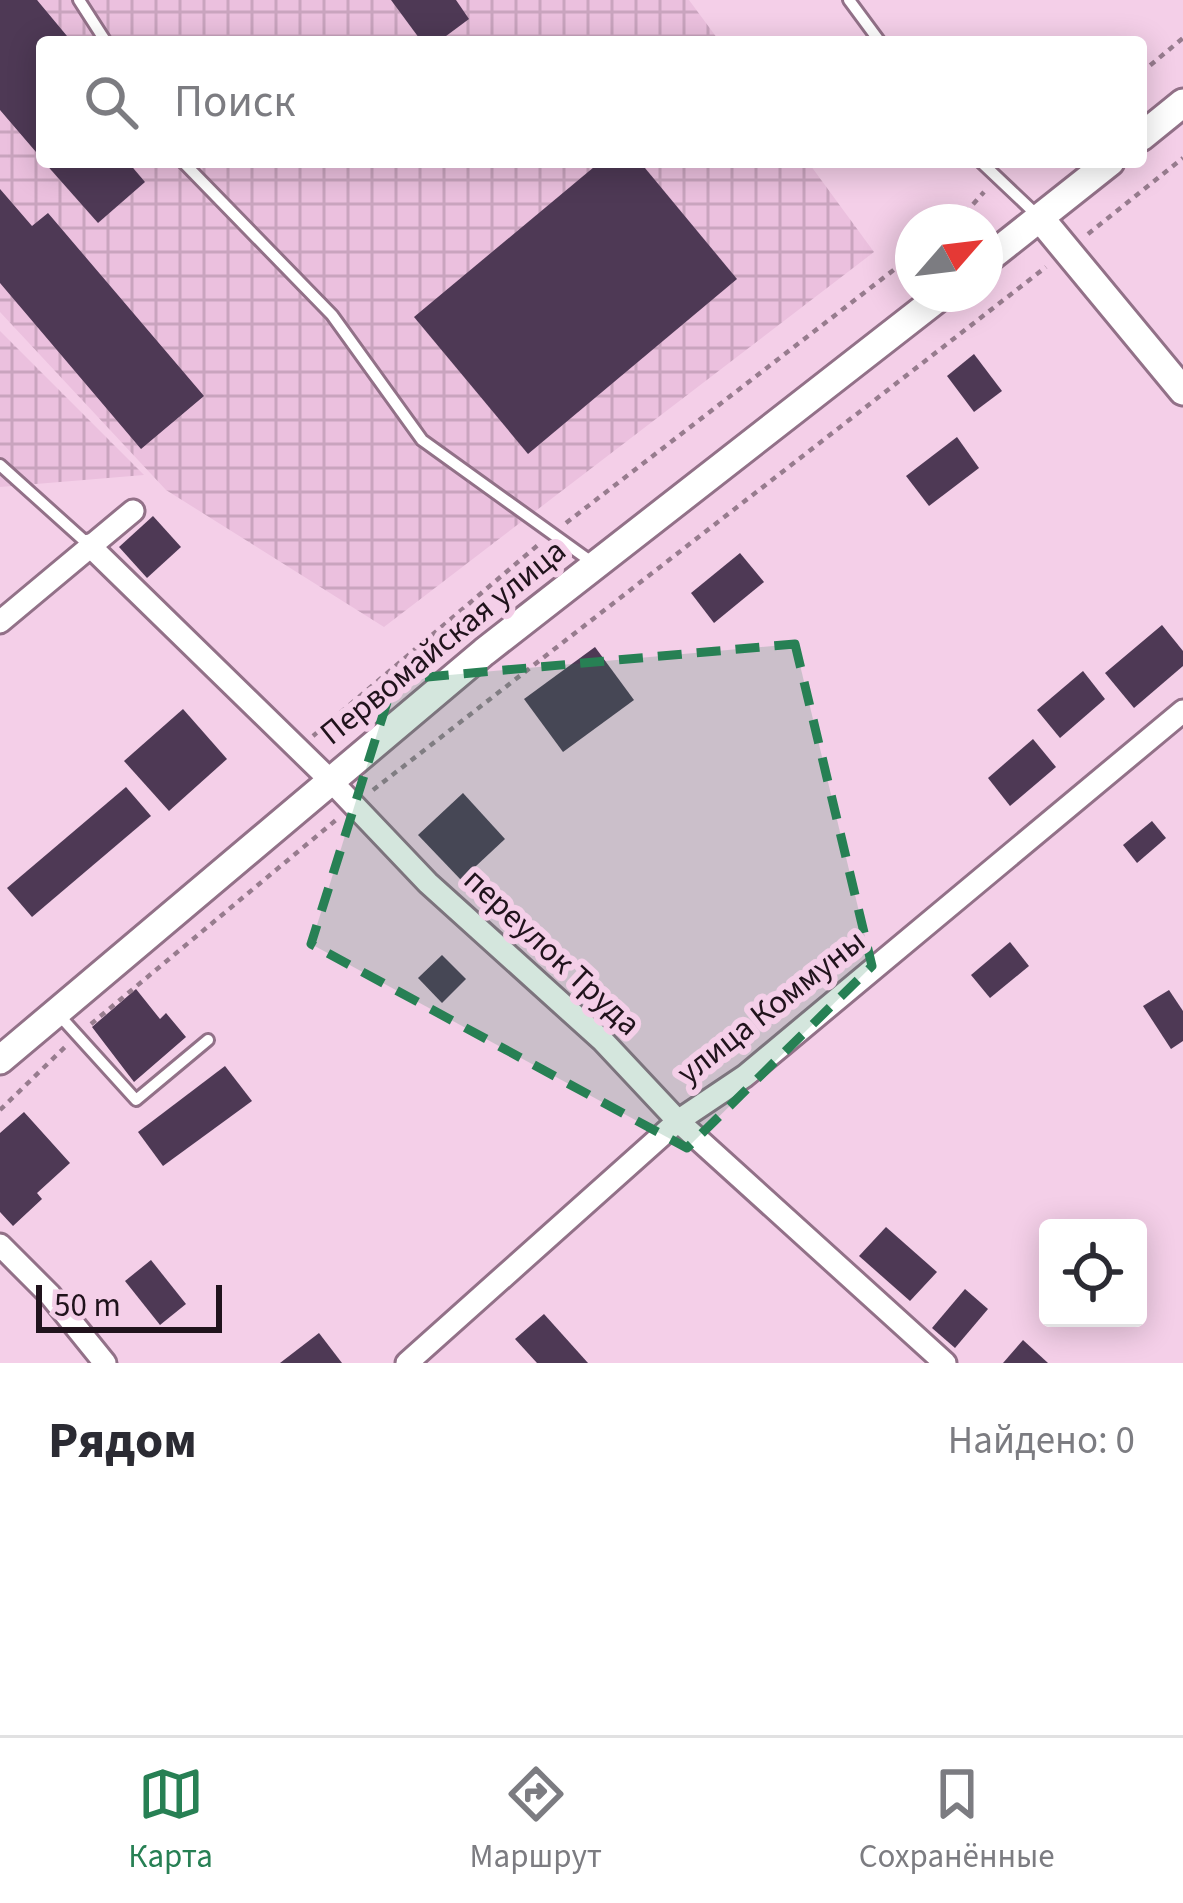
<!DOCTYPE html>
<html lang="ru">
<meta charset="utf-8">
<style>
:root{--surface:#fff;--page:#f7f7f7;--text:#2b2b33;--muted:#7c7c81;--line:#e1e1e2;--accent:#278054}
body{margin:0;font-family:"Source Sans 3",sans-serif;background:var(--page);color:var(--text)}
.controls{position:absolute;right:36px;bottom:36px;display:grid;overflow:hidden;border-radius:12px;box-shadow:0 6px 30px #0003}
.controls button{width:108px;height:108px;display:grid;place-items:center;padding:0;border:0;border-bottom:3px solid var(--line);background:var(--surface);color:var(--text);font:60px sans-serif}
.compass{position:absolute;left:895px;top:204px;width:108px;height:108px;border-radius:50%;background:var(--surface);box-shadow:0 6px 30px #0003;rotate:62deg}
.scale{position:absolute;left:36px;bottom:30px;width:186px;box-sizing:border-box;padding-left:12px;border:6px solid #20131c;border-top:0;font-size:33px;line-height:42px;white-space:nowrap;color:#20131c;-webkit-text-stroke:9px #f4cfe8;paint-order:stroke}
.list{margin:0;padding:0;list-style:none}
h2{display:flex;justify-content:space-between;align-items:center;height:156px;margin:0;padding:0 48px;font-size:51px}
h2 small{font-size:39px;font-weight:400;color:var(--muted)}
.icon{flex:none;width:66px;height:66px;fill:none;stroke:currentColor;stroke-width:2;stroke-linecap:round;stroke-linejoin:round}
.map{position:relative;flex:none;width:1183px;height:1363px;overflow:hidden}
.search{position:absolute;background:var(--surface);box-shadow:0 6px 30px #0003;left:36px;right:36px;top:36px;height:132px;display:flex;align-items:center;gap:30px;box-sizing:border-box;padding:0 42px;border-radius:12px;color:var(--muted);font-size:45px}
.sheet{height:372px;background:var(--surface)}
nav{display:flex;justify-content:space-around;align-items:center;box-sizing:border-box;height:168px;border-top:3px solid var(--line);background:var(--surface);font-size:33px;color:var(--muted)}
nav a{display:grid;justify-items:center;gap:6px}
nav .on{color:var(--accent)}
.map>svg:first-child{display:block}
.industrial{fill:url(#industrial-grid)}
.building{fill:#4e3955}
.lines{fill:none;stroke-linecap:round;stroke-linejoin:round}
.lane-casing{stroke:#927188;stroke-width:16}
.street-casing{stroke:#927188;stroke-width:27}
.secondary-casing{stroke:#927188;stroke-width:33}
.path{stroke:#977c8e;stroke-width:4.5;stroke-dasharray:6 6;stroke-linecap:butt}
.lane{stroke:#fff;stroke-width:10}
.street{stroke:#fff;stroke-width:21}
.secondary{stroke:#fff;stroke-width:27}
.marked{fill:#278054;fill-opacity:0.2;stroke:#278054;stroke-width:9;stroke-dasharray:24 15;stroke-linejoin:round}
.labels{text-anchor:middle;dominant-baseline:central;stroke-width:12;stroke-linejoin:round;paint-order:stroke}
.street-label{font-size:33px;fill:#20131c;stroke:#f4cfe8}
</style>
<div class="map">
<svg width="1183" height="1363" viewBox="0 0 1183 1363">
<defs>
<pattern id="industrial-grid" width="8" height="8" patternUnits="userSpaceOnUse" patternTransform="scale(3)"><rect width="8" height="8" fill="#ebc0de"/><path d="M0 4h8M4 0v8" fill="none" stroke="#c9a4be"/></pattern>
</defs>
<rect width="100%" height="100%" fill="#f4cfe8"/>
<g class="industrial">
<polygon points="0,0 689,0 720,42 42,42 42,162 808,162 874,252 384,627 166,490 0,312"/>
<polygon points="0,331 144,475 0,487"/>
</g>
<g class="building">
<polygon points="0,0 37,0 72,42 42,42 42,159 0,110"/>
<polygon points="391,0 456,0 469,19 438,42 422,42"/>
<polygon points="44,162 128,162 145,182 98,223"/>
<polygon points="600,162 640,162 737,279 528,454 414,317"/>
<polygon points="0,189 32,226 48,213 204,396 141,449 0,283"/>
<polygon points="974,354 1002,391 974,412 947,376"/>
<polygon points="957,437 979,468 929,506 906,476"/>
<polygon points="153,516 181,547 147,578 119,547"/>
<polygon points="740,553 764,582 714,623 691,593"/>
<polygon points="1162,625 1183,651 1183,666 1134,708 1105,673"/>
<polygon points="595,647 634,700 563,752 524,699"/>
<polygon points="1083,671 1105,699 1060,738 1037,710"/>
<polygon points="183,709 227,759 169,811 124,761"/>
<polygon points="1033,739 1056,767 1010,806 988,778"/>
<polygon points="126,787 151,816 32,917 7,888"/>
<polygon points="463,793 505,839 461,880 418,835"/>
<polygon points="1152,821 1166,838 1137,863 1123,845"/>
<polygon points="1010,942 1029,966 990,998 971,975"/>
<polygon points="442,955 466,979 442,1003 418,978"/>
<polygon points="136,989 160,1019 166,1013 186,1037 134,1082 92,1027"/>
<polygon points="1169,990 1183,1011 1183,1041 1171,1049 1143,1006"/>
<polygon points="225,1066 252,1101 163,1166 138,1132"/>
<polygon points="24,1112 70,1163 37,1193 42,1199 13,1226 0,1212 0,1133"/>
<polygon points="886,1227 937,1272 910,1301 859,1256"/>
<polygon points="151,1260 186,1304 160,1325 125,1281"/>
<polygon points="965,1289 988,1309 955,1348 932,1328"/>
<polygon points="544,1314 588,1363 537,1363 515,1339"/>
<polygon points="319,1333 342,1363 280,1363"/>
<polygon points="1023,1340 1048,1363 1003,1363"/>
</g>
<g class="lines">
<g class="lane-casing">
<g id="lane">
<polyline points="79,0 106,42"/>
<polyline points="849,0 880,42"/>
<polyline points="183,162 332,315 422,440 593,563"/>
<polyline points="981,162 1039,217"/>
<polyline points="0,465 89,545"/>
<polyline points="58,1014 136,1100 208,1040"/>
</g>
</g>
<g class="street-casing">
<g id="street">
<polyline points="89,545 330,780 428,883 603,1041 678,1121 945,1363"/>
<polyline points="0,622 133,511"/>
<polyline points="0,1245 50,1295 105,1363"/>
<polyline points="407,1363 678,1121 745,1076 1183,711"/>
</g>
</g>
<g class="secondary-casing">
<g id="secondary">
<polyline points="1141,137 1183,103"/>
<polyline points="1040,218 1183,391"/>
<polyline points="985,261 1110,162"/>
<polyline points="0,1060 484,652 943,294"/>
</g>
</g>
<g class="path">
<polyline points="1141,73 1183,38"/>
<polyline points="957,222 984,192"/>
<polyline points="1088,234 1183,158"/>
<polyline points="566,523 913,255"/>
<polyline points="313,736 538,545"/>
<polyline points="373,790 1046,267"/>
<polyline points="91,1024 336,820"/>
<polyline points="0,1110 65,1047"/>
</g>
<use href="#lane" class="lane"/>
<use href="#street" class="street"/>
<use href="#secondary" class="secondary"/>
</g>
<path class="marked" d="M795,644L872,966L687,1148L311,944L394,680Z"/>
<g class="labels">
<g class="street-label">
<text transform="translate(443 642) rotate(-39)">Первомайская улица</text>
<text transform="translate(552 952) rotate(43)">переулок Труда</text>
<text transform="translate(771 1007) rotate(-38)">улица Коммуны</text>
</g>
</g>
</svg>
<div class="controls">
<button><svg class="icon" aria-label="locate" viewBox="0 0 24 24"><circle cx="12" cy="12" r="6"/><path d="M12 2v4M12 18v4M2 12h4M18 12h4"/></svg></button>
</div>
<svg class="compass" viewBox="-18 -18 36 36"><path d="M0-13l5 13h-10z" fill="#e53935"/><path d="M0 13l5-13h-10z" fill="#7c7c81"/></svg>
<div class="scale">50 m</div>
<div class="search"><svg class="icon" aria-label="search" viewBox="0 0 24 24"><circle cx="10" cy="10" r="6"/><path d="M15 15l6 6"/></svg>Поиск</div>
</div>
<section class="sheet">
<h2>Рядом<small>Найдено: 0</small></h2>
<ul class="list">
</ul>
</section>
<nav>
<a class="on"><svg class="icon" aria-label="map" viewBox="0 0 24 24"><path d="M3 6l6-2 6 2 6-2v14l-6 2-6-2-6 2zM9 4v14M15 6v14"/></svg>Карта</a>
<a><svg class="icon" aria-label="directions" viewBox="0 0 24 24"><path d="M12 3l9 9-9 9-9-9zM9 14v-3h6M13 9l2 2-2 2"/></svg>Маршрут</a>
<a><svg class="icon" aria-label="saved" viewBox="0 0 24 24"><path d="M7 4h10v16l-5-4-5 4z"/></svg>Сохранённые</a>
</nav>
